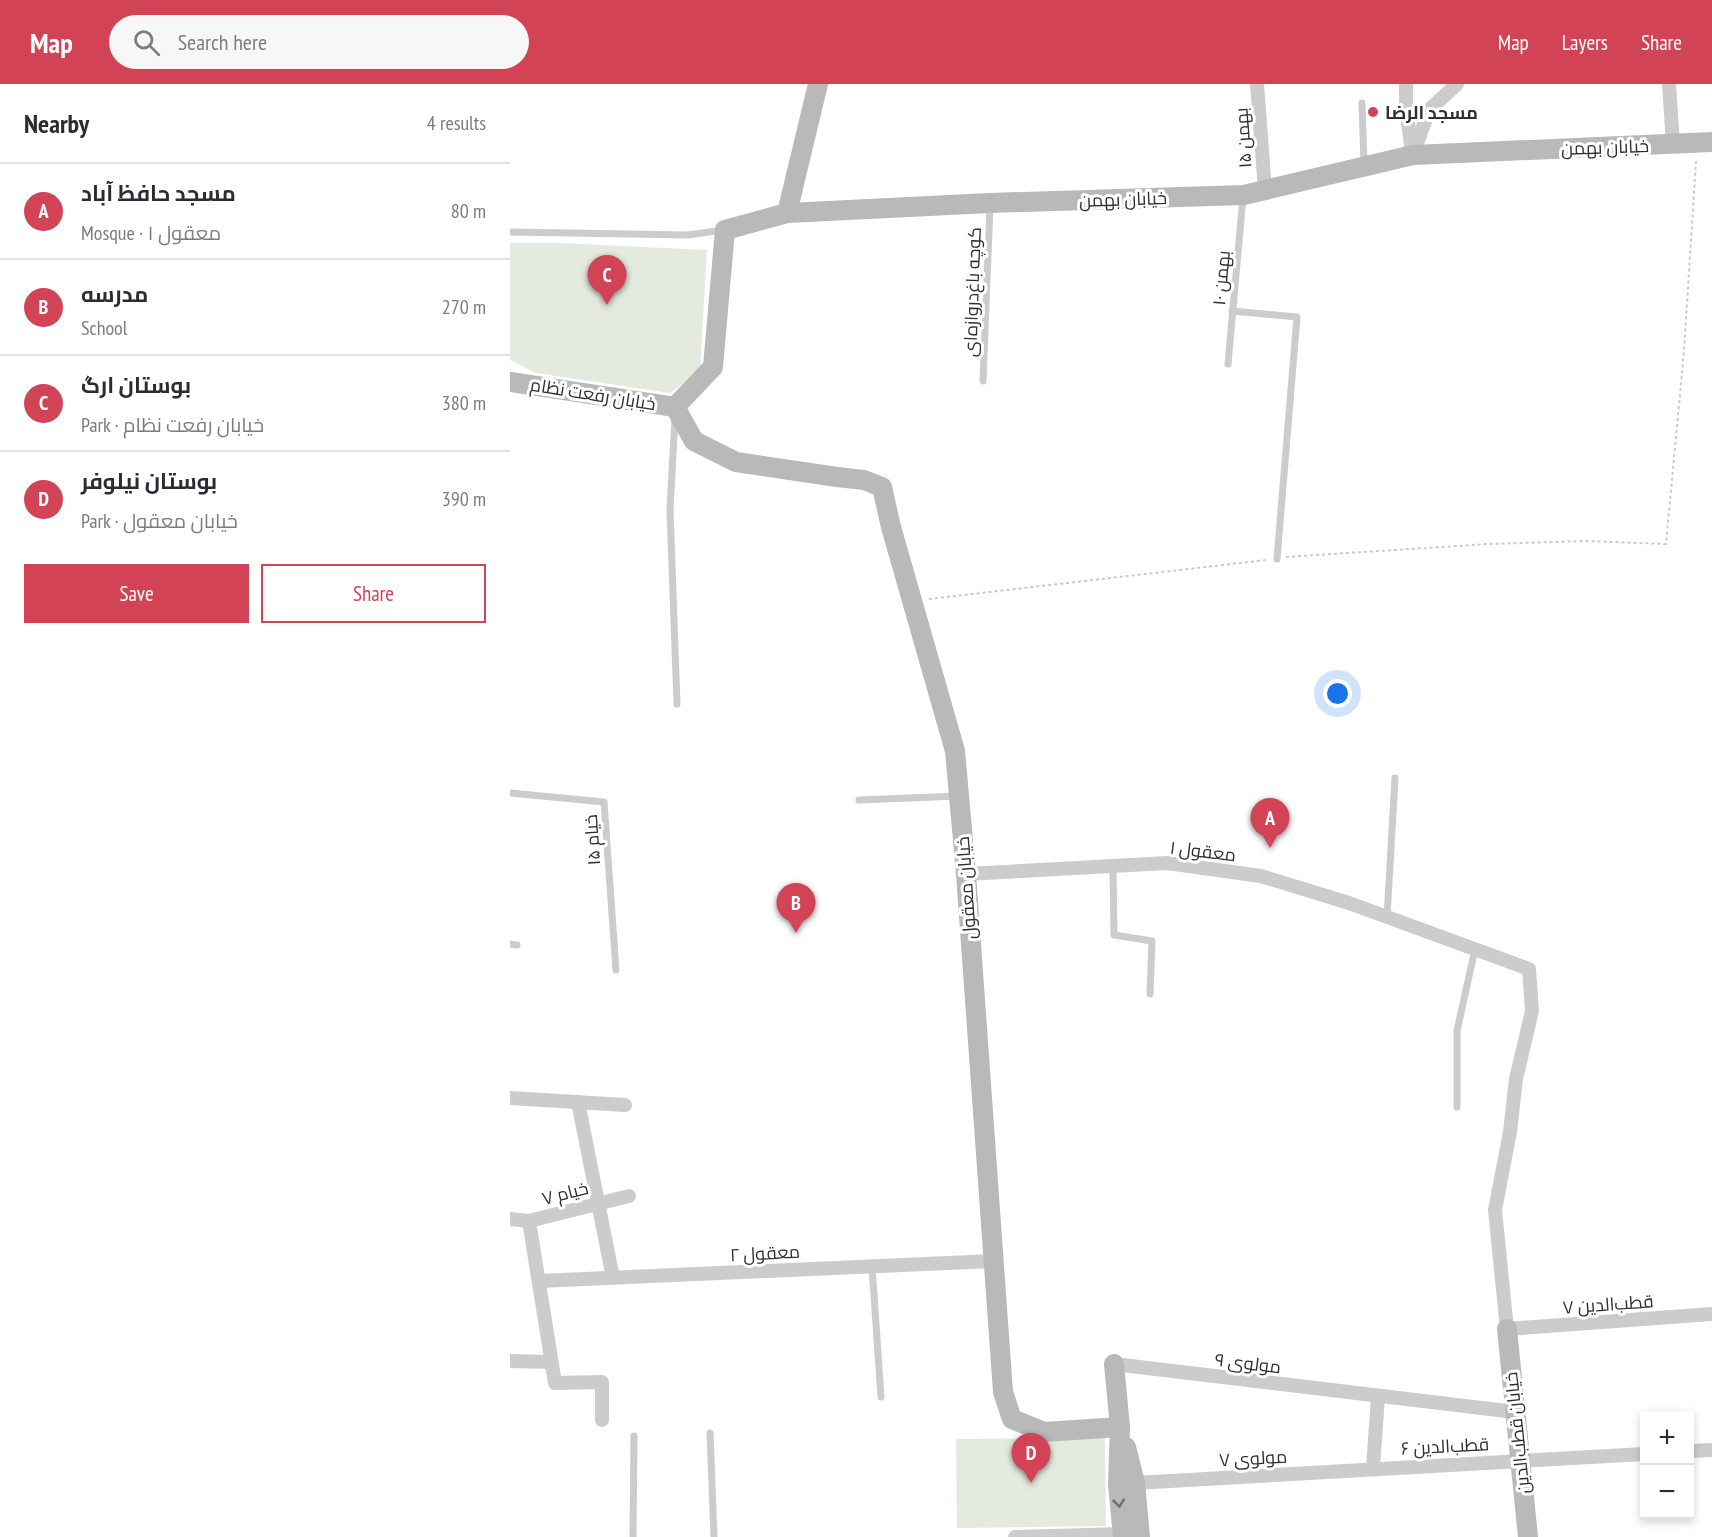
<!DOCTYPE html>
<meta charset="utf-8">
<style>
:root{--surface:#fff;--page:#f7f7f7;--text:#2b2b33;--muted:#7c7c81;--line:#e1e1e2;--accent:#d24455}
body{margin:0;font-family:"PT Sans Narrow",Cairo,sans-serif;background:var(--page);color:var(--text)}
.controls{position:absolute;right:18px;bottom:18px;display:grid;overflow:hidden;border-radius:0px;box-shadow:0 3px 9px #0003}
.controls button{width:54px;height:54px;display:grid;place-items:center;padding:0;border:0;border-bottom:2px solid var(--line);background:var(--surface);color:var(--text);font:30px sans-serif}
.you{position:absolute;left:828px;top:610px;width:21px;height:21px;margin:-15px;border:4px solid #fff;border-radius:50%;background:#1a73e8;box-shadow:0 0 0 9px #1a73e833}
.badge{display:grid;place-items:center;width:39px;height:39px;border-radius:50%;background:var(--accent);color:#fff;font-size:20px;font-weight:700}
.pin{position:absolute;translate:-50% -50px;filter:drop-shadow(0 2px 3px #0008)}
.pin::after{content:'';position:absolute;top:32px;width:21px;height:18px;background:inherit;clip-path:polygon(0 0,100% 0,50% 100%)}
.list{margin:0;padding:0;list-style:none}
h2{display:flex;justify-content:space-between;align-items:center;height:78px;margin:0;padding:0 24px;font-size:26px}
h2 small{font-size:20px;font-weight:400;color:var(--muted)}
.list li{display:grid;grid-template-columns:39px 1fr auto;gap:18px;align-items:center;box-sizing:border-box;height:96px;padding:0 24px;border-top:2px solid var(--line)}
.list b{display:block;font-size:22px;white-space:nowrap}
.list p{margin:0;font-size:20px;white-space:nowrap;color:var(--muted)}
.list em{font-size:20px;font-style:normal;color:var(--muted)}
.actions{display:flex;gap:12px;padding:18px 24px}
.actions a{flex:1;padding:14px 0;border:2px solid var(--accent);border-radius:0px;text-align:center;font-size:21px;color:var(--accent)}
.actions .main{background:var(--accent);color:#fff}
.icon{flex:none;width:33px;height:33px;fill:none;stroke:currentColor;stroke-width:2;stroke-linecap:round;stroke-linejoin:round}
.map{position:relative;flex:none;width:1202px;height:1453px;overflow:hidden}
header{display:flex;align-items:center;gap:36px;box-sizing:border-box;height:84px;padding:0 30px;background:var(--accent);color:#fff}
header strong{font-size:28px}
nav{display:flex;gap:33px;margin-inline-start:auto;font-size:21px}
.search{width:420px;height:54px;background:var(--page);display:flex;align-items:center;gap:15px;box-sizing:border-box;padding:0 21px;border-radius:33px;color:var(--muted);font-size:22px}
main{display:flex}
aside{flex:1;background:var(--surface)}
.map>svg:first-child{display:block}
.green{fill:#e5eade}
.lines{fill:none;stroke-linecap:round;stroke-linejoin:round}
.path{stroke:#c9c9c9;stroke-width:2;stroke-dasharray:3 3;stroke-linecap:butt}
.lane{stroke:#ccc;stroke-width:7}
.street{stroke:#ccc;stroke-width:14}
.secondary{stroke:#b9b9b9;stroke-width:20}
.oneway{stroke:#6d6d6d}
.poi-dot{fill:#d24455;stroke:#fff;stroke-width:2}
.labels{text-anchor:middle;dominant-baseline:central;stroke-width:6;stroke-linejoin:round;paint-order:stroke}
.poi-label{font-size:18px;font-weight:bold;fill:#2f2f2f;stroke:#fff;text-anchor:start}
.street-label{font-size:18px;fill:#2f2f2f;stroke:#fff}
</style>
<header>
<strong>Map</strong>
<div class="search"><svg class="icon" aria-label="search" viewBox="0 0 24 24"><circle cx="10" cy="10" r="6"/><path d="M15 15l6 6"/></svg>Search here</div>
<nav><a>Map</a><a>Layers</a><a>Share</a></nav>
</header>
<main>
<aside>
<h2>Nearby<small>4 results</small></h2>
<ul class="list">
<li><span class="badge">A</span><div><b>مسجد حافظ آباد</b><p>Mosque · معقول ۱</p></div><em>80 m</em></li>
<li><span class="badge">B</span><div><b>مدرسه</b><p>School</p></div><em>270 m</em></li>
<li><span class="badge">C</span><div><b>بوستان ارگ</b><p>Park · خیابان رفعت نظام</p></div><em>380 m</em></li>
<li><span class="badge">D</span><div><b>بوستان نیلوفر</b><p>Park · خیابان معقول</p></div><em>390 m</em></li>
</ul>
<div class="actions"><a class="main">Save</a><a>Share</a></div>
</aside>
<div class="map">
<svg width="1202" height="1453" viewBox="0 0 1202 1453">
<rect width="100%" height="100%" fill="#fff"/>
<g class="green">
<polygon points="0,159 49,159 197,166 190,287 160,309 26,289 0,276"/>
<polygon points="595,1354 596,1442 447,1444 446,1355"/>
</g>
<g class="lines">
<g class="path">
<polyline points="776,473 978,460 1077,457 1156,460 1174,267 1186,77"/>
<polyline points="419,515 756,476"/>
</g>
<g class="lane">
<polyline points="852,19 854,79"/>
<polyline points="0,148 178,151 213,146"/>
<polyline points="722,227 787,233 767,475"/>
<polyline points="718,280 733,113"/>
<polyline points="473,297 480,122"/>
<polyline points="165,334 160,426 167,620"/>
<polyline points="0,709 94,718 106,886"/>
<polyline points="349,716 449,712"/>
<polyline points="603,782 604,851 642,857 640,910"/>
<polyline points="877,833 885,694"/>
<polyline points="0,860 7,861"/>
<polyline points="947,1023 947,947 965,865"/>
<polyline points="362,1182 371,1313"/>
<polyline points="200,1349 204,1453"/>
<polyline points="123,1453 124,1352"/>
</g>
<g class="street">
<polyline points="747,0 755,106"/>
<polyline points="896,0 896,23 902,69"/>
<polyline points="1159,0 1163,60"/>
<polyline points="903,71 919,26 947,0"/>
<polyline points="456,790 657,779 751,792 839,819 1019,885 1022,927 1006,995 1000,1048 985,1126 997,1245 1202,1230"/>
<polyline points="0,1014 115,1021"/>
<polyline points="68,1018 103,1194"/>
<polyline points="0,1135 19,1137 119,1112"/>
<polyline points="19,1137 45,1299 92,1298 92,1336"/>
<polyline points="29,1197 483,1177"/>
<polyline points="0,1277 41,1278"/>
<polyline points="604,1280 1005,1328"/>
<polyline points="1180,1367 1202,1366"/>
<polyline points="863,1384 868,1313"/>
<polyline points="625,1399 1134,1370"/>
<polyline points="505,1453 613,1450"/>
</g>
<g class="secondary">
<polyline points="277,129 308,0"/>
<polyline points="0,298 165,323"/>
<polyline points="165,323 184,357 226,378 327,393 354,396 372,403 381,443 445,667 456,790 493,1308 502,1335 534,1348 610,1343"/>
<polyline points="165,323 203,283 215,146 277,129 480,119 734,111 903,71 1202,58"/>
<polyline points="997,1245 1018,1453"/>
<polyline points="604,1280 610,1343 608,1400 613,1453"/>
<polyline points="616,1363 625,1399 630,1453"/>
</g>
</g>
<defs><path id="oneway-chevron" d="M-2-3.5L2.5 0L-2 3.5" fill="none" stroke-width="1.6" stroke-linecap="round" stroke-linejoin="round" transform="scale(1.5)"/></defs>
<use class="oneway" href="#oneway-chevron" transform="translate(609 1419) rotate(84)"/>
<circle class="poi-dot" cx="863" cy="28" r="6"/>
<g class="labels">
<g class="poi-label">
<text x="875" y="28">مسجد الرضا</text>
</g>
<g class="street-label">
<text transform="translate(733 54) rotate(-94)">بهمن ۱۵</text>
<text transform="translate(1095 63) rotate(-2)">خیابان بهمن</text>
<text transform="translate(613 115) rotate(-2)">خیابان بهمن</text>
<text transform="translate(711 194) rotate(-85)">بهمن ۱۰</text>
<text transform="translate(462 208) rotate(-88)">کوچه باغ‌دروازه‌ای</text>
<text transform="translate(83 310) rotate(9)">خیابان رفعت نظام</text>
<text transform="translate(82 756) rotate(-94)">خیام ۱۵</text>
<text transform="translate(693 767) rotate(7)">معقول ۱</text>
<text transform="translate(456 804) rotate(-94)">خیابان معقول</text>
<text transform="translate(55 1109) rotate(-14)">خیام ۷</text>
<text transform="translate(255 1169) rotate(-3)">معقول ۲</text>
<text transform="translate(1098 1220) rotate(-4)">قطب‌الدین ۷</text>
<text transform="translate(738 1279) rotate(7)">مولوی ۹</text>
<text transform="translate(1007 1349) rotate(-96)">خیابان قطب‌الدین</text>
<text transform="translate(935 1362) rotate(-3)">قطب‌الدین ۶</text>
<text transform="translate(743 1374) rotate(-3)">مولوی ۷</text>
</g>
</g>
</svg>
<div class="controls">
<button>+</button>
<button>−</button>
</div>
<div class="you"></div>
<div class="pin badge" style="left:760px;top:764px">A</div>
<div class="pin badge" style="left:286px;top:849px">B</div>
<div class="pin badge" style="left:97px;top:221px">C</div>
<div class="pin badge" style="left:521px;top:1399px">D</div>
</div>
</main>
